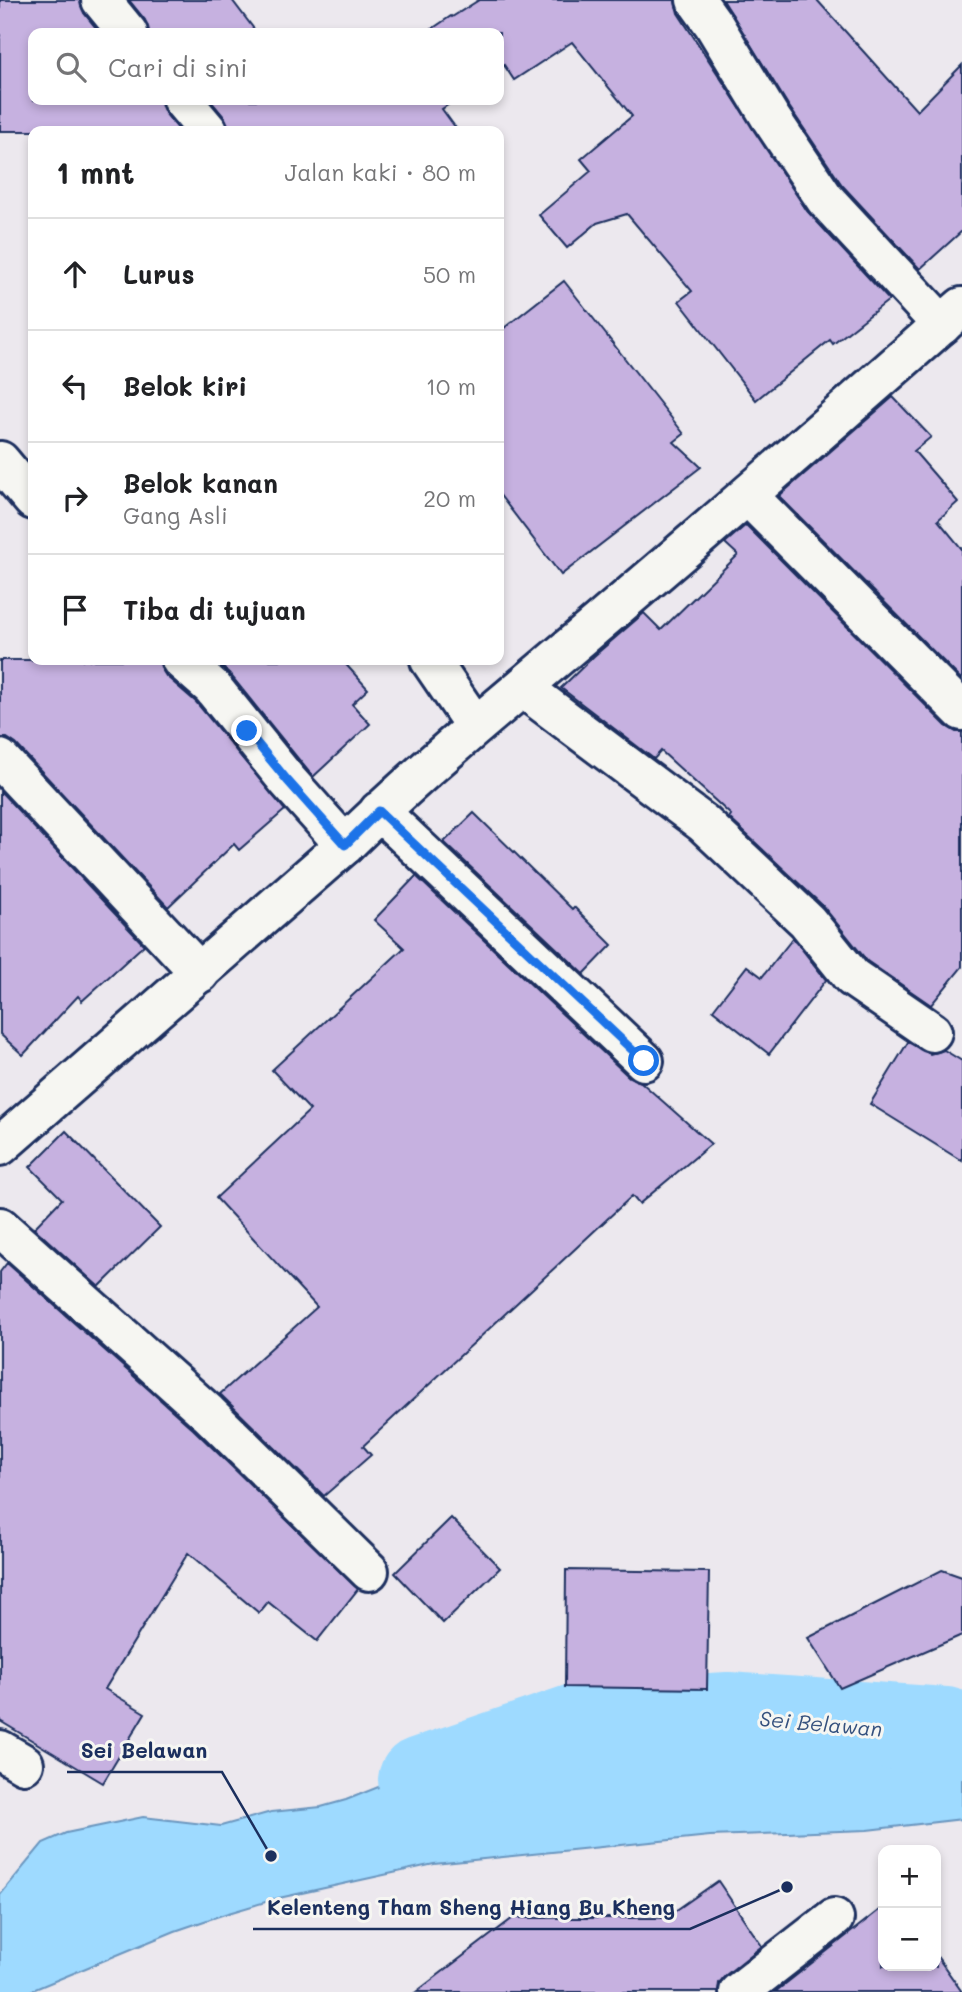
<!DOCTYPE html>
<html lang="id">
<meta charset="utf-8">
<style>
:root{--surface:#fff;--page:#f2f2f2;--text:#202124;--muted:#757577;--line:#e0e0e0}
body{margin:0;font-family:Mali,sans-serif;background:var(--page);color:var(--text)}
.controls{position:absolute;right:21px;bottom:21px;display:grid;overflow:hidden;border-radius:14px;box-shadow:0 4px 10px #0003}
.controls button{width:63px;height:63px;display:grid;place-items:center;padding:0;border:0;border-bottom:2px solid var(--line);background:var(--surface);color:var(--text);font:35px sans-serif}
.stop{position:absolute;width:21px;height:21px;margin:-16px;border:5px solid #1a73e8;border-radius:50%;background:#fff}
.stop.end{background:#1a73e8;border-color:#fff;box-shadow:0 2px 7px #0008}
.list{margin:0;padding:0;list-style:none}
h2{display:flex;justify-content:space-between;align-items:center;height:91px;margin:0;padding:0 28px;font-size:30px}
h2 small{font-size:23px;font-weight:400;color:var(--muted)}
.list li{display:grid;grid-template-columns:46px 1fr auto;gap:21px;align-items:center;box-sizing:border-box;height:112px;padding:0 28px;border-top:2px solid var(--line)}
.list b{display:block;font-size:26px;white-space:nowrap}
.list p{margin:0;font-size:23px;white-space:nowrap;color:var(--muted)}
.list em{font-size:23px;font-style:normal;color:var(--muted)}
.icon{flex:none;width:38px;height:38px;fill:none;stroke:currentColor;stroke-width:2;stroke-linecap:round;stroke-linejoin:round}
.map{position:relative;flex:none;width:962px;height:1992px;overflow:hidden}
.search{position:absolute;background:var(--surface);box-shadow:0 4px 10px #0003;left:28px;top:28px;width:476px;height:77px;display:flex;align-items:center;gap:18px;box-sizing:border-box;padding:0 24px;border-radius:14px;color:var(--muted);font-size:26px}
.panel{position:absolute;background:var(--surface);box-shadow:0 4px 10px #0003;left:28px;top:126px;width:476px;height:539px;border-radius:14px}
.map>svg:first-child{display:block}
.water{fill:#9edaff;stroke:#6a96bf;stroke-width:2}
.lines{fill:none;stroke-linecap:round;stroke-linejoin:round}
.river{stroke:#9edaff;stroke-width:86}
.building{fill:#c6b1e0;stroke:#1b2f5e;stroke-width:2}
.minor-casing{stroke:#1b2f5e;stroke-width:44}
.minor{stroke:#f6f6f2;stroke-width:38}
.route{stroke:#1a73e8;stroke-width:9}
.labels{text-anchor:middle;dominant-baseline:central;stroke-width:6;stroke-linejoin:round;paint-order:stroke}
.water-label{font-size:21px;font-style:italic;fill:#35517e;stroke:#f6f6f2}
.leader{fill:none;stroke:#1b2f5e;stroke-width:2.5}
.callout-dot{fill:#1b2f5e;stroke:#f6f6f2;stroke-width:2.5}
.callout-label{font-size:21px;text-anchor:middle;font-weight:bold;fill:#1b2f5e;stroke:#f6f6f2;stroke-width:6;stroke-linejoin:round;paint-order:stroke}
</style>
<div class="map">
<svg width="962" height="1992" viewBox="0 0 962 1992">
<rect width="100%" height="100%" fill="#ece8ee"/>
<filter id="ink" filterUnits="userSpaceOnUse"><feTurbulence type="fractalNoise" baseFrequency=".0143" numOctaves="2"/><feDisplacementMap in="SourceGraphic" scale="14" xChannelSelector="R" yChannelSelector="G"/><feConvolveMatrix kernelMatrix="1 2 1 2 8 2 1 2 1" color-interpolation-filters="sRGB"/></filter>
<g filter="url(#ink)">
<polygon class="water" points="962,1718 962,1819 867,1830 710,1836 434,1864 279,1898 225,1914 175,1931 28,1992 0,1992 0,1895 43,1843 66,1833 143,1817 221,1826 271,1812 321,1807 346,1800 468,1751 550,1739 769,1737 845,1732 922,1720"/>
<g class="lines">
<polyline class="river" points="421,1780 584,1724 728,1715 945,1730 962,1735"/>
</g>
<g class="building">
<polygon points="0,0 80,0 84,13 100,33 33,33 33,100 161,100 165,113 180,131 0,131"/>
<polygon points="129,0 232,0 257,33 149,33 145,20"/>
<polygon points="479,0 675,0 678,13 807,211 889,300 833,344 830,340 756,400 679,301 692,291 627,214 597,223 567,248 539,215 591,171 581,159 632,116 572,42 514,80 504,65 499,69 499,33 426,33 451,16 452,17"/>
<polygon points="723,0 817,0 917,111 962,65 962,231 920,269 842,185 788,105"/>
<polygon points="210,100 455,100 442,109 458,131 229,131 225,118"/>
<polygon points="564,281 684,434 674,442 701,467 561,575 499,494 499,332"/>
<polygon points="893,397 931,437 914,451 958,502 938,520 962,549 962,680 779,496"/>
<polygon points="746,525 946,726 956,732 962,732 962,967 931,1005 867,961 822,905 729,818 731,815 661,751 654,759 561,688 594,656 644,613 661,630 738,555 725,543"/>
<polygon points="0,660 160,660 161,668 166,676 196,702 285,810 239,850 234,844 168,907 16,744 7,738 0,738"/>
<polygon points="214,660 342,660 368,689 352,704 370,724 313,777 229,673"/>
<polygon points="0,791 144,945 82,1001 78,996 23,1055 0,1034"/>
<polygon points="474,813 572,909 574,907 612,945 584,974 444,842"/>
<polygon points="416,876 629,1077 641,1082 711,1144 639,1204 632,1196 363,1446 371,1455 324,1496 220,1394 317,1307 216,1198 310,1110 272,1070 404,948 374,920"/>
<polygon points="793,938 826,980 769,1054 713,1010 747,966 762,977"/>
<polygon points="908,1042 930,1054 944,1050 962,1061 962,1161 870,1104"/>
<polygon points="66,1131 160,1227 99,1287 34,1228 62,1199 30,1167"/>
<polygon points="7,1263 193,1429 358,1589 317,1641 268,1602 259,1613 188,1553 105,1689 145,1713 103,1783 0,1721 0,1272"/>
<polygon points="451,1518 500,1568 443,1623 395,1573"/>
<polygon points="566,1570 709,1572 707,1689 565,1687"/>
<polygon points="942,1570 962,1577 962,1635 840,1688 808,1638"/>
<polygon points="718,1881 762,1946 726,1975 719,1983 718,1992 416,1992 513,1918 665,1918"/>
<polygon points="883,1907 883,1966 936,1966 936,1955 962,1992 775,1992"/>
</g>
<g class="lines">
<g class="minor-casing">
<g id="minor">
<polyline points="101,0 128,33"/>
<polyline points="696,0 714,25 770,117 825,199 942,325"/>
<polyline points="182,100 208,131"/>
<polyline points="0,461 33,500"/>
<polyline points="748,496 962,711"/>
<polyline points="181,660 212,687 287,780 345,845"/>
<polyline points="430,660 475,726"/>
<polyline points="523,688 703,823 807,921 852,977 932,1032"/>
<polyline points="0,759 200,973"/>
<polyline points="379,811 644,1061"/>
<path d="M0,1146L345,845C431,760 525,686 617,607C733,509 847,408 962,307"/>
<polyline points="0,1227 208,1413 369,1571"/>
<polyline points="0,1750 24,1764"/>
<polyline points="739,1992 834,1918"/>
</g>
</g>
<use href="#minor" class="minor"/>
</g>
</g>
<g class="lines" filter="url(#ink)">
<polyline class="route" points="247,731 287,780 345,845 379,811 644,1061"/>
</g>
<g class="labels">
<g class="water-label">
<text transform="translate(821 1723) rotate(5)">Sei Belawan</text>
</g>
</g>
<path class="leader" d="M271 1856L222 1772H67M787 1887L690 1929H253"/>
<g class="callout-dot">
<circle cx="271" cy="1856" r="7"/>
<circle cx="787" cy="1887" r="7"/>
</g>
<g class="callout-label">
<text x="144" y="1758">Sei Belawan</text>
<text x="471" y="1915">Kelenteng Tham Sheng Hiang Bu Kheng</text>
</g>
</svg>
<div class="controls">
<button>+</button>
<button>−</button>
</div>
<div class="stop" style="left:644px;top:1061px"></div>
<div class="stop end" style="left:247px;top:731px"></div>
<div class="search"><svg class="icon" aria-label="search" viewBox="0 0 24 24"><circle cx="10" cy="10" r="6"/><path d="M15 15l6 6"/></svg>Cari di sini</div>
<section class="panel">
<h2>1 mnt<small>Jalan kaki · 80 m</small></h2>
<ul class="list">
<li><svg class="icon" aria-label="ahead" viewBox="0 0 24 24"><path d="M12 20V5M6 11l6-6 6 6"/></svg><div><b>Lurus</b></div><em>50 m</em></li>
<li><svg class="icon" aria-label="left" viewBox="0 0 24 24"><path d="M17 20v-9H6M10 6l-5 5 5 5"/></svg><div><b>Belok kiri</b></div><em>10 m</em></li>
<li><svg class="icon" aria-label="right" viewBox="0 0 24 24"><path d="M7 20v-9h11M14 6l5 5-5 5"/></svg><div><b>Belok kanan</b><p>Gang Asli</p></div><em>20 m</em></li>
<li><svg class="icon" aria-label="arrive" viewBox="0 0 24 24"><path d="M6 21V4h12l-3 4 3 4H6"/></svg><div><b>Tiba di tujuan</b></div></li>
</ul>
</section>
</div>
